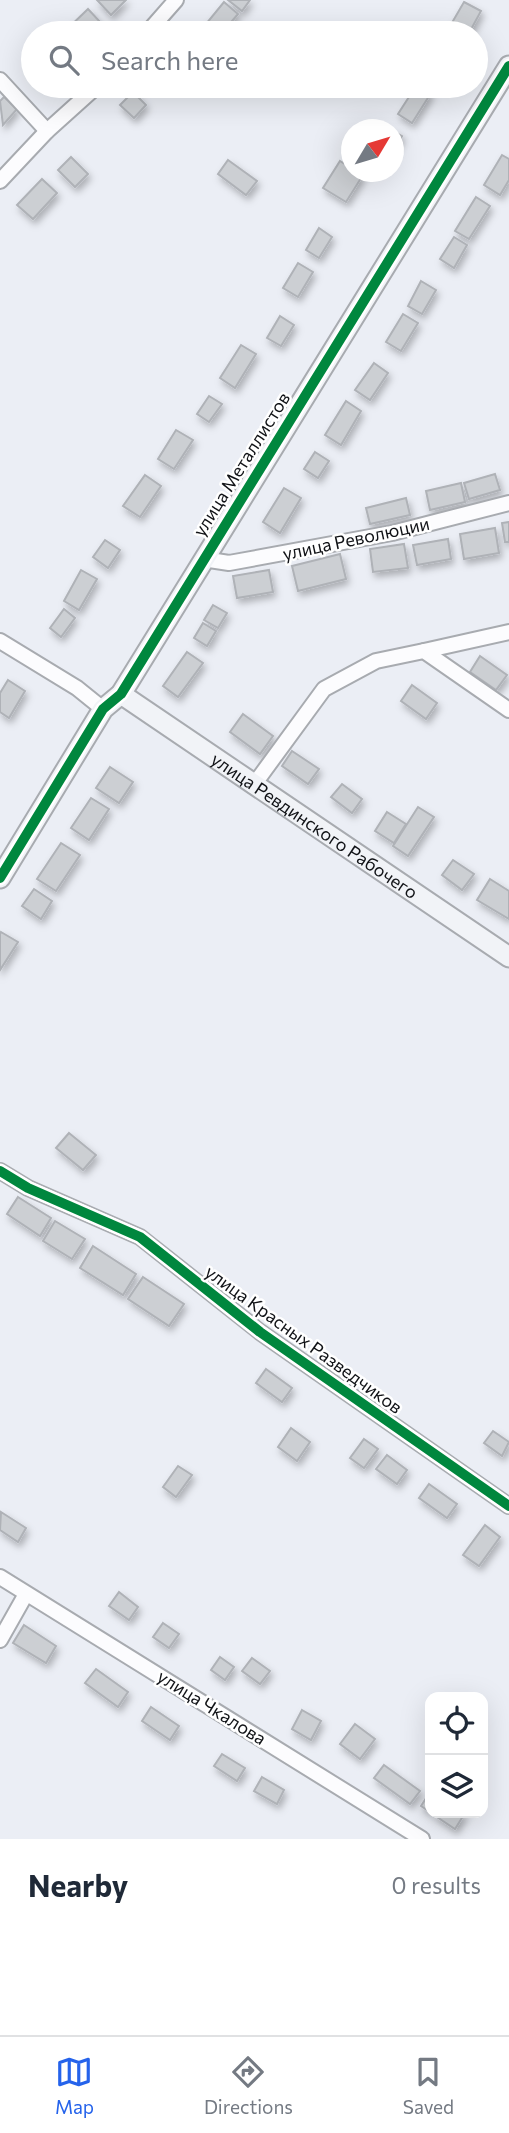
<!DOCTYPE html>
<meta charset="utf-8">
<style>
:root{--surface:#fff;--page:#f6f6f7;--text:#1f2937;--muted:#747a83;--line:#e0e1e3;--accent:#2563eb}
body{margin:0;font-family:Commissioner,sans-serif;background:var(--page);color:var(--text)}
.controls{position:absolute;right:21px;bottom:21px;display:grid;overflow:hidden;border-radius:14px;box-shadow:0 7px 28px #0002}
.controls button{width:63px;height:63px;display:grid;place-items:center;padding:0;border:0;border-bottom:2px solid var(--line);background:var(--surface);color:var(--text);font:35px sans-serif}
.compass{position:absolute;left:341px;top:119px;width:63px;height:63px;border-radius:50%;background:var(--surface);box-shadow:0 7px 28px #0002;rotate:52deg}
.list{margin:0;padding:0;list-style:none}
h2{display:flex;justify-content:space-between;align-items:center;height:91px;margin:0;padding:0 28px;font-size:30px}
h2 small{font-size:23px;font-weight:400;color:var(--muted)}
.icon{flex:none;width:38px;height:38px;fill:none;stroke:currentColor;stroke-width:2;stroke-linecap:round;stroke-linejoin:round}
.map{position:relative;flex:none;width:509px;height:1839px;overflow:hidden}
.search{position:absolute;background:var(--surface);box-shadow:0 7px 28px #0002;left:21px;right:21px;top:21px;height:77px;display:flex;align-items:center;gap:18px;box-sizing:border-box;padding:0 24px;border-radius:38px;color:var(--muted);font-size:26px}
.sheet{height:196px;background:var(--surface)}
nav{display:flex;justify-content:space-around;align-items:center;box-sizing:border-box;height:98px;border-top:2px solid var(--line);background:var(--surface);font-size:19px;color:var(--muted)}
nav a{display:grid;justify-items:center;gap:4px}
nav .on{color:var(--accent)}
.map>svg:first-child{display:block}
.building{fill:#cccfd3;stroke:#afb2b7;stroke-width:2;filter:url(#shadow)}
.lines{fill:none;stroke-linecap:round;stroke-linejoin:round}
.street-casing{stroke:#a8abb0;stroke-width:18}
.secondary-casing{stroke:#a8abb0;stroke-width:23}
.street{stroke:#fcfcfe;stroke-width:14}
.secondary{stroke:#f1f3f7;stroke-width:19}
.cycleway-casing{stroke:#fff;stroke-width:15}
.cycleway{stroke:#00873e;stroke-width:10}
.labels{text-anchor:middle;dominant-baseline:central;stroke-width:5;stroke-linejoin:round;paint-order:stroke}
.street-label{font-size:18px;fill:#101216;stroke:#fff}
</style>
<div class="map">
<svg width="509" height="1839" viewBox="0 0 509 1839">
<defs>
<filter id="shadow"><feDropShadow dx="2.5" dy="4.5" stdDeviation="3.5" flood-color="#0004"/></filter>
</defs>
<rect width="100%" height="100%" fill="#ebeef5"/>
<g class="building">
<polygon points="97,0 126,0 111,15"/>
<polygon points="228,0 250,0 242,11"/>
<polygon points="224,2 238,14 222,33 205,33 201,30"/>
<polygon points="464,2 481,11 469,33 446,33"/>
<polygon points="88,9 102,24 93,33 63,33"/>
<polygon points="416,86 431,93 412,123 398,114"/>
<polygon points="133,92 146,105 134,118 120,105"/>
<polygon points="4,97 17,109 3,125 0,101"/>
<polygon points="393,131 402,136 393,151"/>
<polygon points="502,155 509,159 509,180 500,195 484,185"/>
<polygon points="71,157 88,174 75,187 58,170"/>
<polygon points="228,160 257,181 246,195 218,174"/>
<polygon points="340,161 351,168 351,172 363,175 346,202 323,188"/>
<polygon points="42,179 57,193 33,219 17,205"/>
<polygon points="476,197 490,206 469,239 455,231"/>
<polygon points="319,228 332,237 319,258 306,250"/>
<polygon points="454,237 467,245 454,268 440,259"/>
<polygon points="298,263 313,272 298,297 283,288"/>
<polygon points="421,281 436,290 422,314 408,306"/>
<polygon points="403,314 418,323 401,351 386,342"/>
<polygon points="280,316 294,325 281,346 267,338"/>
<polygon points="241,345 256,354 235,388 220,378"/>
<polygon points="374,363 388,373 370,400 355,390"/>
<polygon points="209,396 222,404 209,422 197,414"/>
<polygon points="346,401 361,411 341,445 325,435"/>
<polygon points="176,430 193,440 174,469 158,459"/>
<polygon points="315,452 329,461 318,478 304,469"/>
<polygon points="495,474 500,490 469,499 464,483"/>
<polygon points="145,475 161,486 140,517 123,506"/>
<polygon points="461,483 465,502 430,510 426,491"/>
<polygon points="284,488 301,498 280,533 263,522"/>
<polygon points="406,498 410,515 370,524 366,508"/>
<polygon points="509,522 509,542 505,542 502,523"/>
<polygon points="495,528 499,553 464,559 460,534"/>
<polygon points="448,539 451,559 417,565 413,545"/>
<polygon points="105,540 120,550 108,568 93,557"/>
<polygon points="404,544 408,568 373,572 370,549"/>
<polygon points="340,554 346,579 298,591 292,566"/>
<polygon points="81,570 97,579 79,610 64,601"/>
<polygon points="269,570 273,592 237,598 233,576"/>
<polygon points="213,605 227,613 218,628 204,620"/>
<polygon points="64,609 75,618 61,637 50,628"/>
<polygon points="203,623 216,631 207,646 194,638"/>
<polygon points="187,652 203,663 178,697 163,686"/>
<polygon points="480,656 507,675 496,690 470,672"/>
<polygon points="8,680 25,691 9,718 0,712 0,693"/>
<polygon points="412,685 437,703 426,719 401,701"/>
<polygon points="243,714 273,736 260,754 230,732"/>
<polygon points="292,751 319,769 308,784 282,766"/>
<polygon points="110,767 133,782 119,803 96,788"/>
<polygon points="342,784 362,799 352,813 331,797"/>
<polygon points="91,798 109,809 89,840 71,828"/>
<polygon points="418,807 434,817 408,856 393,846"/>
<polygon points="387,812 406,824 394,843 375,831"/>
<polygon points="61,843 80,855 56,891 37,879"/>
<polygon points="453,860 474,874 462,890 442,875"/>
<polygon points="490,879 509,891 509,919 477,900"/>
<polygon points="34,889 52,901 41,919 22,906"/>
<polygon points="1,932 18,942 0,970 0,934"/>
<polygon points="69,1133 96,1155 83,1170 56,1148"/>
<polygon points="18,1197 51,1218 40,1236 7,1214"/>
<polygon points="55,1221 85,1239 72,1259 43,1241"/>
<polygon points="93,1246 136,1274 123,1295 80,1268"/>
<polygon points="143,1277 184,1304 169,1326 128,1299"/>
<polygon points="266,1369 292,1388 282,1402 256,1383"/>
<polygon points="291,1428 310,1442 297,1461 278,1447"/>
<polygon points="493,1431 509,1442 502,1456 484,1443"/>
<polygon points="364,1439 378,1449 364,1468 350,1458"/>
<polygon points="387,1455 407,1470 397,1484 376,1469"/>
<polygon points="178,1466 192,1475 176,1497 163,1487"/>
<polygon points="429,1484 457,1504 447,1518 419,1498"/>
<polygon points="1,1512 26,1528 18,1542 0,1530"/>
<polygon points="485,1525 500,1537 479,1566 463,1555"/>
<polygon points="119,1592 138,1607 129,1620 109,1606"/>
<polygon points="163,1623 179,1634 169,1648 153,1637"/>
<polygon points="24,1625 56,1646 46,1663 13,1643"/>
<polygon points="220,1657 234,1667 225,1680 211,1670"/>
<polygon points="252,1658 270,1671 260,1684 242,1671"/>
<polygon points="96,1669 128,1692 118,1707 85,1683"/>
<polygon points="151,1707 179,1726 170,1740 142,1721"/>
<polygon points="302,1710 321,1721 311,1740 292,1729"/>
<polygon points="355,1724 375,1739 360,1759 340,1744"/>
<polygon points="222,1754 245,1768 237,1781 214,1766"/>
<polygon points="384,1765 420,1791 410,1804 374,1778"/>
<polygon points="262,1777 284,1790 277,1804 254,1791"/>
<polygon points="430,1792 430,1812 421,1806"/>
<polygon points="431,1813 465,1813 455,1829"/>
</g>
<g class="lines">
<g class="street-casing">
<g id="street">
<polyline points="147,33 176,0"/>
<polyline points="0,80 47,131"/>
<polyline points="0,181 47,131 97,86"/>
<polyline points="203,559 229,563 392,533 509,503"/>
<polyline points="0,641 77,688 103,709"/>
<polyline points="424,651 509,632"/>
<polyline points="253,786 324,689 376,661 424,651 509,710"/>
<polyline points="0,1171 28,1188 140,1237 260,1332 509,1506"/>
<polyline points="0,1577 422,1839"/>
<polyline points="0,1640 26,1594"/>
</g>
</g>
<g class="secondary-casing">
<g id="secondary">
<path id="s1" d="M121,694L509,957"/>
<polyline points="0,878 103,709 121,694 509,66"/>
</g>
</g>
<use href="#street" class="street"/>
<use href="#secondary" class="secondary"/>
<g class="cycleway-casing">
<g id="cycleway">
<polyline points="0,878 103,709 121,694 509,66"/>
<polyline points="0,1171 28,1188 140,1237 260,1332 509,1506"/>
</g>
</g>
<use href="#cycleway" class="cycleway"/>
</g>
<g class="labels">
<g class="street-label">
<text transform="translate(241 464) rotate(-58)">улица Металлистов</text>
<text transform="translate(356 538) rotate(-12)">улица Революции</text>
<text stroke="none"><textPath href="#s1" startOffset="234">улица Ревдинского Рабочего</textPath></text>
<text transform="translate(304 1339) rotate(36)">улица Красных Разведчиков</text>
<text transform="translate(212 1707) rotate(32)">улица Чкалова</text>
</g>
</g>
</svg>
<div class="controls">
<button><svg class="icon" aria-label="locate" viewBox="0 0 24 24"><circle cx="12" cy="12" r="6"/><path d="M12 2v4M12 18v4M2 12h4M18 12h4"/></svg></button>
<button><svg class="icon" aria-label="layers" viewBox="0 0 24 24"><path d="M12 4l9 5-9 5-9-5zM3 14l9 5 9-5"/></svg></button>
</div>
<svg class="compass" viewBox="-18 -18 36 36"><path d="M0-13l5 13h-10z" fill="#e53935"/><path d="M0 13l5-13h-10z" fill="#747a83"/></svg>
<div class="search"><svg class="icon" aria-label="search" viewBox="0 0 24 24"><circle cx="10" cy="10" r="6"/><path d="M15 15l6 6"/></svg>Search here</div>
</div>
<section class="sheet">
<h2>Nearby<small>0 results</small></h2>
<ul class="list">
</ul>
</section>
<nav>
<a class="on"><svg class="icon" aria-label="map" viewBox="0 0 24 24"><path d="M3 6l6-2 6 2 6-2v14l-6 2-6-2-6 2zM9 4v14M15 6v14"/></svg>Map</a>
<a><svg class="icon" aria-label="directions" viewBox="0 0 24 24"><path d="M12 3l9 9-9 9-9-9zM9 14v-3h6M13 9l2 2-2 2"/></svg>Directions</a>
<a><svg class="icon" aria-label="saved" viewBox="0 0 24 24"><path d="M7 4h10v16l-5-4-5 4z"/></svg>Saved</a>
</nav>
